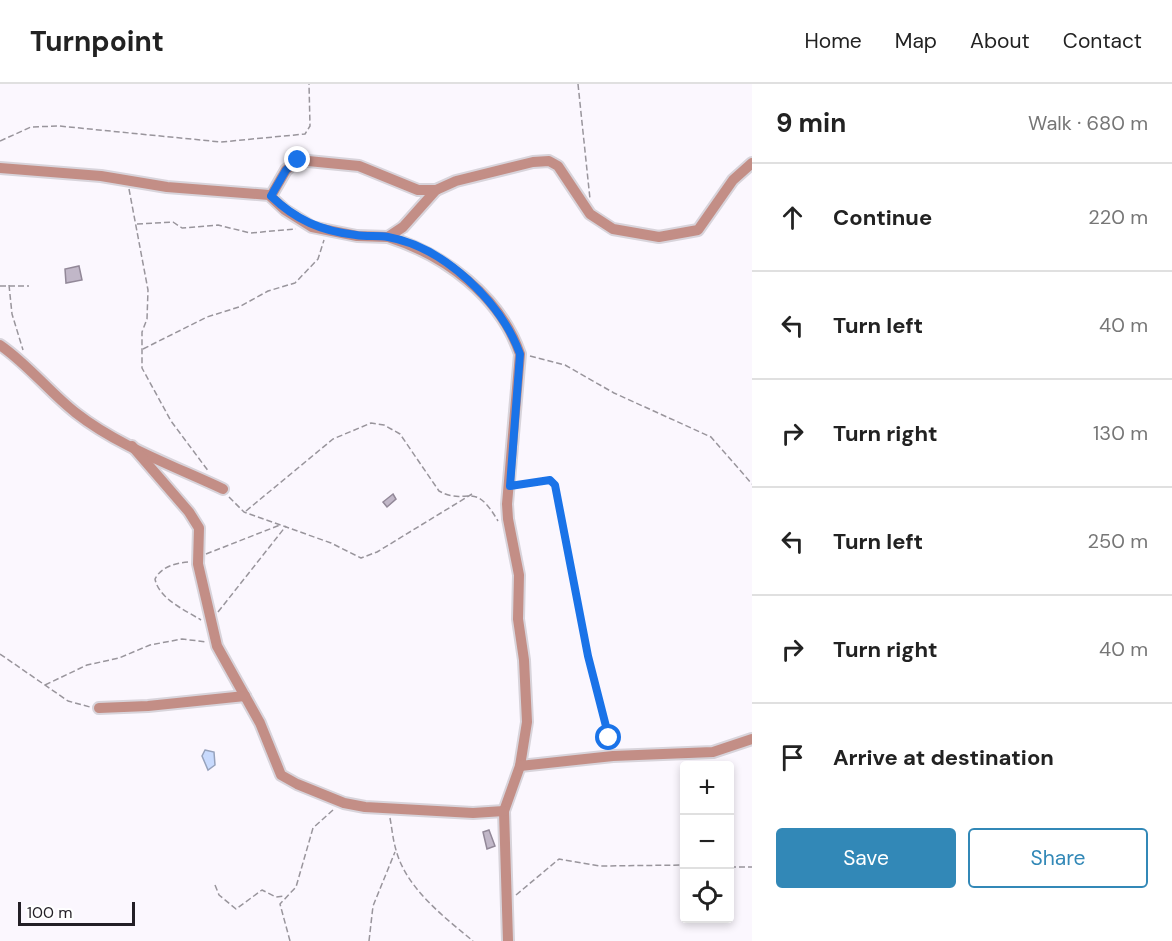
<!DOCTYPE html>
<meta charset="utf-8">
<style>
:root{--surface:#fff;--page:#f2f2f2;--text:#222;--muted:#767676;--line:#e0e0e0;--accent:#3288b7}
body{margin:0;font-family:"DM Sans",sans-serif;background:var(--page);color:var(--text)}
.controls{position:absolute;right:18px;bottom:18px;display:grid;overflow:hidden;border-radius:6px;box-shadow:0 3px 9px #0003}
.controls button{width:54px;height:54px;display:grid;place-items:center;padding:0;border:0;border-bottom:2px solid var(--line);background:var(--surface);color:var(--text);font:30px sans-serif}
.scale{position:absolute;left:18px;bottom:15px;width:117px;box-sizing:border-box;padding-left:6px;border:3px solid #231f26;border-top:0;font-size:16px;line-height:21px;white-space:nowrap;color:#231f26;-webkit-text-stroke:4px #fff;paint-order:stroke}
.stop{position:absolute;width:18px;height:18px;margin:-14px;border:4px solid #1a73e8;border-radius:50%;background:#fff}
.stop.end{background:#1a73e8;border-color:#fff;box-shadow:0 2px 6px #0008}
.list{margin:0;padding:0;list-style:none}
h2{display:flex;justify-content:space-between;align-items:center;height:78px;margin:0;padding:0 24px;font-size:26px}
h2 small{font-size:20px;font-weight:400;color:var(--muted)}
.list li{display:grid;grid-template-columns:39px 1fr auto;gap:18px;align-items:center;box-sizing:border-box;height:108px;padding:0 24px;border-top:2px solid var(--line)}
.list b{display:block;font-size:22px;white-space:nowrap}
.list em{font-size:20px;font-style:normal;color:var(--muted)}
.actions{display:flex;gap:12px;padding:18px 24px}
.actions a{flex:1;padding:14px 0;border:2px solid var(--accent);border-radius:6px;text-align:center;font-size:21px;color:var(--accent)}
.actions .main{background:var(--accent);color:#fff}
.icon{flex:none;width:33px;height:33px;fill:none;stroke:currentColor;stroke-width:2;stroke-linecap:round;stroke-linejoin:round}
.map{position:relative;flex:none;width:752px;height:857px;overflow:hidden}
header{display:flex;align-items:center;gap:36px;box-sizing:border-box;height:84px;padding:0 30px;background:var(--surface);border-bottom:2px solid var(--line)}
header strong{font-size:28px}
nav{display:flex;gap:33px;margin-inline-start:auto;font-size:21px}
main{display:flex}
aside{flex:1;background:var(--surface)}
.map>svg:first-child{display:block}
.water{fill:#c8dafd;stroke:#96a2bc;stroke-width:1.5}
.building{fill:#c1b7c8;stroke:#928898;stroke-width:1.5}
.lines{fill:none;stroke-linecap:round;stroke-linejoin:round}
.minor-casing{stroke:#d8d4db;stroke-width:14}
.path{stroke:#99959c;stroke-width:1.5;stroke-dasharray:6 3;stroke-linecap:butt}
.minor{stroke:#c38e86;stroke-width:10}
.route{stroke:#1a73e8;stroke-width:8}
</style>
<header>
<strong>Turnpoint</strong>
<nav><a>Home</a><a>Map</a><a>About</a><a>Contact</a></nav>
</header>
<main>
<div class="map">
<svg width="752" height="857" viewBox="0 0 752 857">
<rect width="100%" height="100%" fill="#fbf7fe"/>
<polygon class="water" points="205,666 214,668 215,681 208,686 202,672"/>
<g class="building">
<polygon points="79,182 82,196 66,199 65,185"/>
<polygon points="393,410 396,415 387,423 383,418"/>
<polygon points="489,746 495,762 487,765 483,748"/>
</g>
<g class="lines">
<g class="minor-casing">
<g id="minor">
<polyline points="0,84 101,92 167,103 269,111 285,126 312,143 357,152 388,153 403,143 436,106 456,97 533,78 549,77 558,82 590,130 613,145 659,153 698,146 733,96 752,79"/>
<polyline points="271,112 286,86 298,76 359,82 418,106 436,106"/>
<path d="M388,153C445,171 500,212 520,270L507,420L508,435L519,491L518,535L524,576L527,638L520,682L504,727L508,857"/>
<path d="M0,261C29,281 49,308 76,329C118,362 174,382 223,405"/>
<polyline points="132,362 189,428 199,444 198,480 217,562 260,639 281,691 297,700 344,719 365,723 473,729 504,727"/>
<polyline points="99,624 148,622 245,612"/>
<polyline points="520,682 613,672 713,668 752,655"/>
</g>
</g>
<g class="path">
<polyline points="578,0 590,115"/>
<polyline points="0,57 31,43 59,42 221,58 305,50 310,42 309,0"/>
<polyline points="129,105 148,206 147,235 142,248 142,284 171,337 209,388"/>
<polyline points="137,140 173,138 182,144 218,141 250,149 296,145"/>
<polyline points="9,201 12,230 23,266"/>
<polyline points="0,202 29,202"/>
<polyline points="143,265 207,233 239,223 268,207 295,199 318,175 324,156"/>
<polyline points="530,272 565,281 614,309 711,353 752,400"/>
<polyline points="518,400 550,396 555,401 589,572 611,662"/>
<polyline points="229,413 244,428 331,459 361,474 377,468 472,410"/>
<path d="M246,427L333,355L371,339L384,341L400,350L439,407C468,423 473,394 498,437"/>
<polyline points="206,470 280,441"/>
<path d="M188,478C175,479 161,483 155,495C159,515 185,526 201,536"/>
<polyline points="218,528 286,442"/>
<polyline points="0,570 68,617 90,623"/>
<polyline points="45,601 87,581 119,574 150,561 182,555 207,558"/>
<path d="M390,734C392,745 393,756 396,766C406,804 444,833 473,857"/>
<polyline points="730,783 752,783"/>
<polyline points="215,801 219,811 236,825 262,806 276,813 285,812"/>
<polyline points="516,811 559,775 600,782 684,781"/>
<polyline points="290,857 280,820 296,803 313,744 333,726"/>
<polyline points="369,857 373,822 395,768"/>
</g>
<use href="#minor" class="minor"/>
</g>
<g class="lines">
<path class="route" d="M298,76L286,86L271,112C296,136 321,147 356,151C367,153 378,151 388,153C444,163 501,218 520,270L510,402L550,396L555,401L588,572L609,654"/>
</g>
</svg>
<div class="controls">
<button>+</button>
<button>−</button>
<button><svg class="icon" aria-label="locate" viewBox="0 0 24 24"><circle cx="12" cy="12" r="6"/><path d="M12 2v4M12 18v4M2 12h4M18 12h4"/></svg></button>
</div>
<div class="scale">100 m</div>
<div class="stop" style="left:609px;top:654px"></div>
<div class="stop end" style="left:298px;top:76px"></div>
</div>
<aside>
<h2>9 min<small>Walk · 680 m</small></h2>
<ul class="list">
<li><svg class="icon" aria-label="ahead" viewBox="0 0 24 24"><path d="M12 20V5M6 11l6-6 6 6"/></svg><div><b>Continue</b></div><em>220 m</em></li>
<li><svg class="icon" aria-label="left" viewBox="0 0 24 24"><path d="M17 20v-9H6M10 6l-5 5 5 5"/></svg><div><b>Turn left</b></div><em>40 m</em></li>
<li><svg class="icon" aria-label="right" viewBox="0 0 24 24"><path d="M7 20v-9h11M14 6l5 5-5 5"/></svg><div><b>Turn right</b></div><em>130 m</em></li>
<li><svg class="icon" aria-label="left" viewBox="0 0 24 24"><path d="M17 20v-9H6M10 6l-5 5 5 5"/></svg><div><b>Turn left</b></div><em>250 m</em></li>
<li><svg class="icon" aria-label="right" viewBox="0 0 24 24"><path d="M7 20v-9h11M14 6l5 5-5 5"/></svg><div><b>Turn right</b></div><em>40 m</em></li>
<li><svg class="icon" aria-label="arrive" viewBox="0 0 24 24"><path d="M6 21V4h12l-3 4 3 4H6"/></svg><div><b>Arrive at destination</b></div></li>
</ul>
<div class="actions"><a class="main">Save</a><a>Share</a></div>
</aside>
</main>
